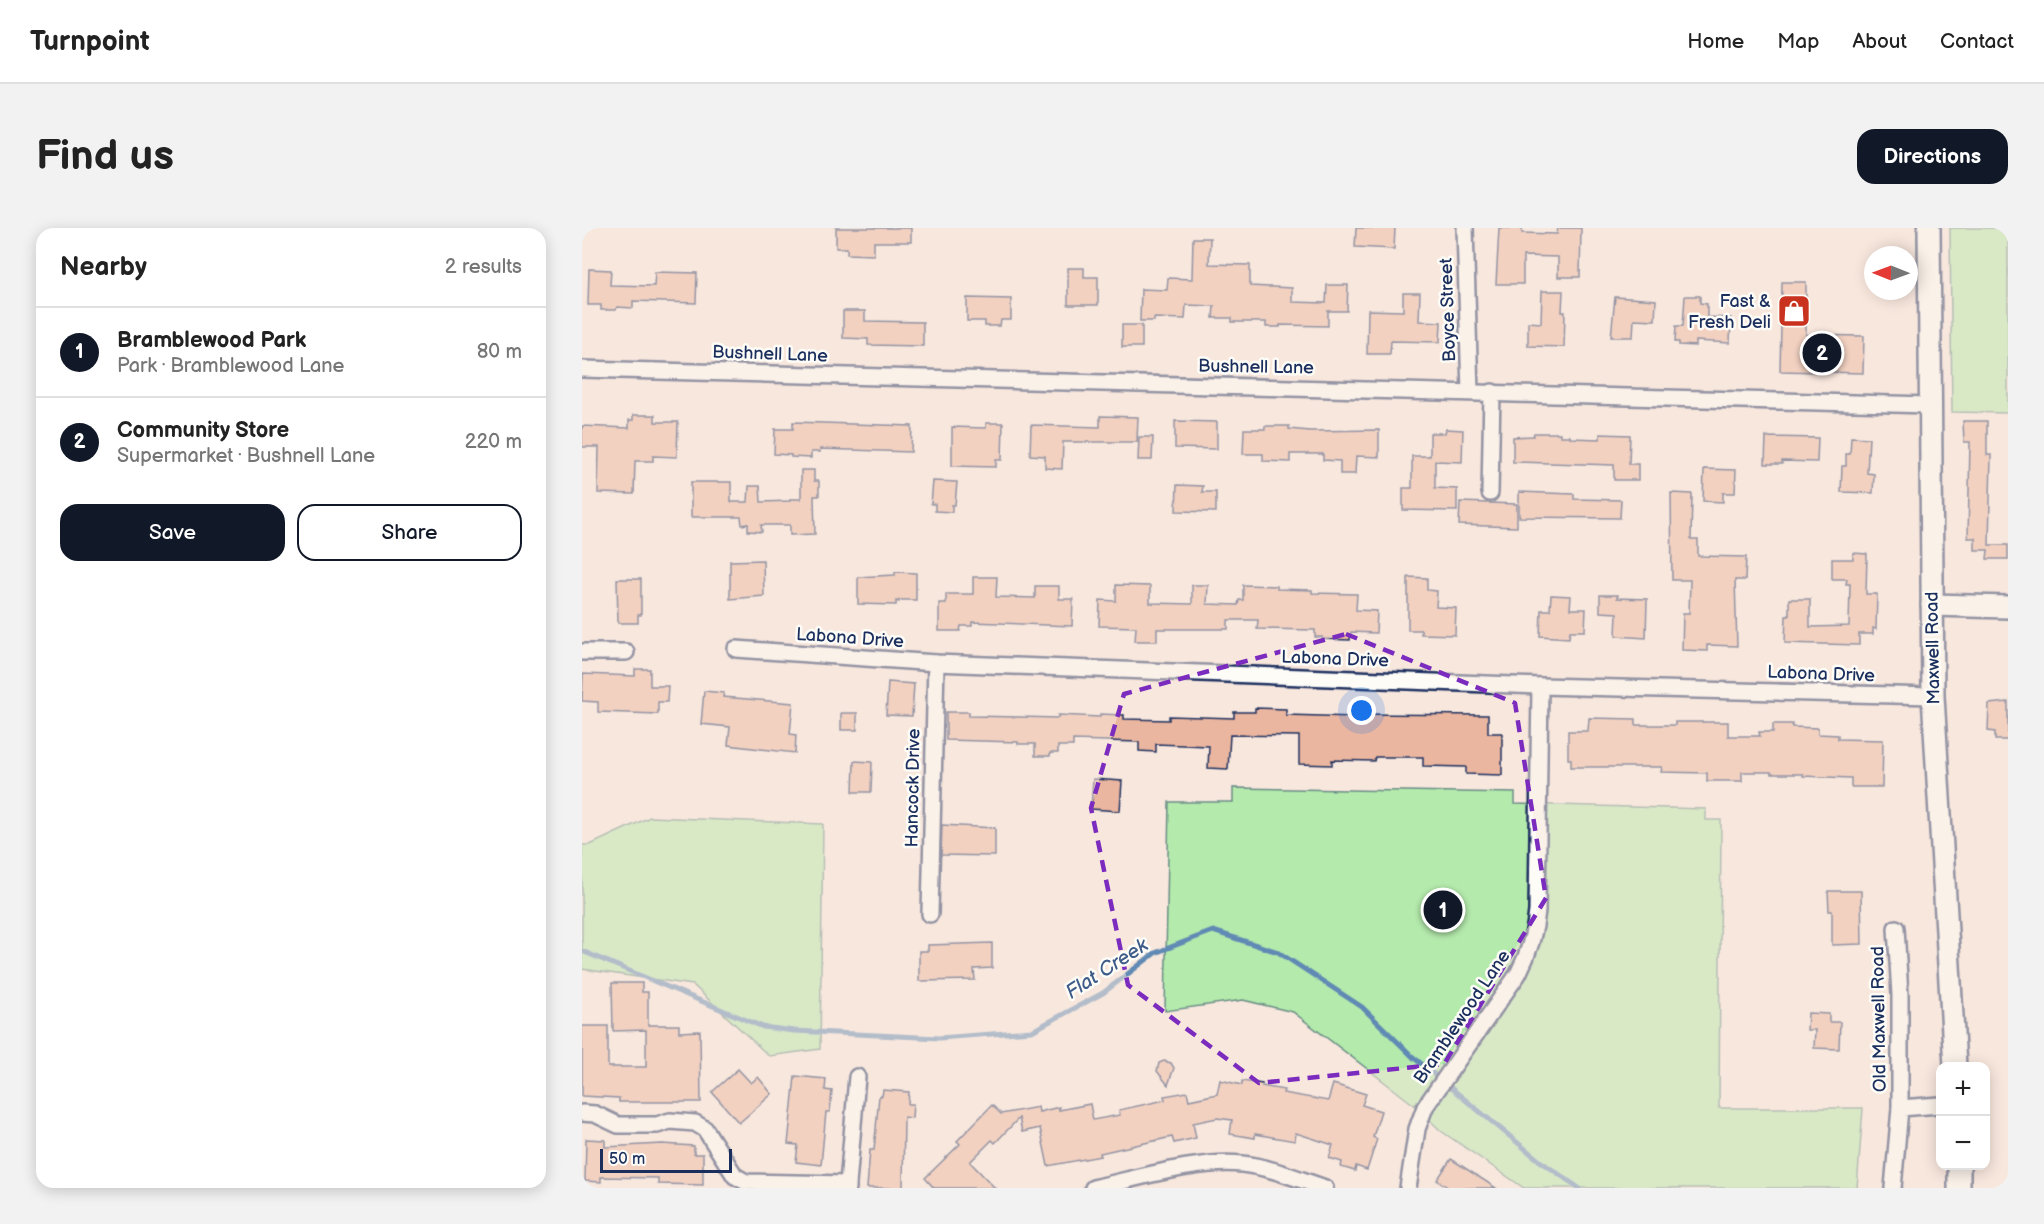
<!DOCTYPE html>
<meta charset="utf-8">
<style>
:root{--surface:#fff;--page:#f2f2f2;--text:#222;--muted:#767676;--line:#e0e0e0;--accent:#111827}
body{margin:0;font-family:"Balsamiq Sans",sans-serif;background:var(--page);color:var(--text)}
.controls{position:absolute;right:18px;bottom:18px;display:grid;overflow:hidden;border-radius:12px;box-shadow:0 3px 15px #0003}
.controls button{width:54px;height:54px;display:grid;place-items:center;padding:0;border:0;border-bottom:2px solid var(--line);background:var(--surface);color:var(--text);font:30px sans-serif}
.compass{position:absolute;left:1282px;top:18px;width:54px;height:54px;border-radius:50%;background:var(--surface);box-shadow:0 3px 15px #0003;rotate:271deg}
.scale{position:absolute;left:18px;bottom:15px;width:132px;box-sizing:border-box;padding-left:6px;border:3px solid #1b2f5e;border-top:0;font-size:16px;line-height:21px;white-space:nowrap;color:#1b2f5e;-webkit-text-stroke:4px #fdfcf7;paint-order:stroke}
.you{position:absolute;left:780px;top:483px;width:21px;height:21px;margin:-15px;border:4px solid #fff;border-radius:50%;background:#1a73e8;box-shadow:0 0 0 9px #1a73e833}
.badge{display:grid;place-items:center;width:39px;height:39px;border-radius:50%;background:var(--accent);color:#fff;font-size:20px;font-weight:700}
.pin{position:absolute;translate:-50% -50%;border:3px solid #fff;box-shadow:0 2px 6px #0006}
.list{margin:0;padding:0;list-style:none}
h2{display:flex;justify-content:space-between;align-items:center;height:78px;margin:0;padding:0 24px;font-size:26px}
h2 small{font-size:20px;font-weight:400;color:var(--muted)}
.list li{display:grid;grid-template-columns:39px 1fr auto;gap:18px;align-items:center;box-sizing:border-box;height:90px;padding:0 24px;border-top:2px solid var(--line)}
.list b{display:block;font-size:22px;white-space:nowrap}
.list p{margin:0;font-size:20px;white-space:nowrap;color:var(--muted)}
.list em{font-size:20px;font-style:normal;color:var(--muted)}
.actions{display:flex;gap:12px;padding:18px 24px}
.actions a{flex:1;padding:14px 0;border:2px solid var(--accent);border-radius:18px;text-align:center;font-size:21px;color:var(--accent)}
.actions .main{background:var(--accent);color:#fff}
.map{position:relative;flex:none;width:1426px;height:960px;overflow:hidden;border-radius:18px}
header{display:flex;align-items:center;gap:36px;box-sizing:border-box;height:84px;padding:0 30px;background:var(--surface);border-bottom:2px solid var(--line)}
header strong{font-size:28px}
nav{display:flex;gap:33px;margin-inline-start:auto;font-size:21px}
.intro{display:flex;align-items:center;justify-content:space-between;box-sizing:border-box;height:144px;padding:0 36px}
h1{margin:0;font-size:42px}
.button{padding:15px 27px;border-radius:18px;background:var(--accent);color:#fff;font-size:21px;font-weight:700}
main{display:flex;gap:36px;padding:0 36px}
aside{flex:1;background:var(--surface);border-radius:18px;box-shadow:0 3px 15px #0003}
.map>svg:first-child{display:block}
.green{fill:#b4eaac;stroke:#688c85;stroke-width:1.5}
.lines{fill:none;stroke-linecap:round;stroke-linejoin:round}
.stream{stroke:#608ab4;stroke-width:5}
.building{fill:#ebb69f;stroke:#1b2f5e;stroke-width:1.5}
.street-casing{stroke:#1b2f5e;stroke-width:20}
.secondary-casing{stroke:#1b2f5e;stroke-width:26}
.street{stroke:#fdfcf7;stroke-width:15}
.secondary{stroke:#fdfcf7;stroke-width:21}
.marked{fill:none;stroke:#7b2cbf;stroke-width:4.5;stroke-dasharray:12 8;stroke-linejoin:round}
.labels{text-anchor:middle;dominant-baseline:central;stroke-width:5;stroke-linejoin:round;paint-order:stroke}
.poi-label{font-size:18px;fill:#1b2f5e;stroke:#fdfcf7;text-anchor:end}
.street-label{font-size:18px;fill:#1b2f5e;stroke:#fdfcf7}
.water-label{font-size:20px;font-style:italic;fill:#3e5c89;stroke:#fdfcf7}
</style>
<header>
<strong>Turnpoint</strong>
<nav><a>Home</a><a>Map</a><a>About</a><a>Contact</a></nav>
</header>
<div class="intro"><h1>Find us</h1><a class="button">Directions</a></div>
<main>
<aside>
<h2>Nearby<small>2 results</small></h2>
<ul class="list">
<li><span class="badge">1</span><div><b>Bramblewood Park</b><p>Park · Bramblewood Lane</p></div><em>80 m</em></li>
<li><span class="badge">2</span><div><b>Community Store</b><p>Supermarket · Bushnell Lane</p></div><em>220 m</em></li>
</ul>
<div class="actions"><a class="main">Save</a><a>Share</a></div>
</aside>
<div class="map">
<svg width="1426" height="960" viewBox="0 0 1426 960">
<rect width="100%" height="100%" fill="#f8e7dd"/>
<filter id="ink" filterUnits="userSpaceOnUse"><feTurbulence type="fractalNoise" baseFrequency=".0167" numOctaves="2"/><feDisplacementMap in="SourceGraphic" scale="12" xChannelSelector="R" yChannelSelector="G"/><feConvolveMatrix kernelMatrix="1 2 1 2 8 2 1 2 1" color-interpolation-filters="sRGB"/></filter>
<g filter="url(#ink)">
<g class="green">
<polygon points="1368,0 1426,0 1426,185 1370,184"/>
<polygon points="651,560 933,565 933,576 1124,581 1124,592 1139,592 1137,880 1281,880 1275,960 942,960 859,903 831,876 711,784 661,772 583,783 587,574 651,574"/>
<polygon points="68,589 241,596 238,821 187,828 111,757 0,741 0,617 8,617"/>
</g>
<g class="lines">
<polyline class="stream" points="0,723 181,799 212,803 357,810 450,803 521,765 573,725 631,703 696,724 780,779 831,829 958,933 997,960"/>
</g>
<g class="building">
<polygon points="254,0 329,0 329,14 292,14 292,27 265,26 265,20 254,20"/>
<polygon points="774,0 813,0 812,21 773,19"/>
<polygon points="917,0 940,0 940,5 975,6 976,0 999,0 998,49 976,49 976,29 941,28 941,56 914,56"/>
<polygon points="611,10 628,10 627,36 668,37 668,58 710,60 710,74 744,75 745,57 766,57 765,83 746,83 746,98 698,97 698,99 684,99 684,94 650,94 650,90 631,90 632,78 604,77 603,91 572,90 572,93 558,93 559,61 585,62 586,50 610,51"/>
<polygon points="486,40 502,40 502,49 516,49 516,77 486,77"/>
<polygon points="7,41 29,42 28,57 72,58 73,44 115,45 114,75 51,73 51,80 35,79 34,82 19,82 19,77 6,77"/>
<polygon points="1200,54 1224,54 1224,107 1282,108 1281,145 1198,143"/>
<polygon points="960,63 981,63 980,84 983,84 982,119 946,118 946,94 959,95"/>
<polygon points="821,65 838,65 837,93 859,94 858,114 809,113 808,126 785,126 786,82 821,83"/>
<polygon points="1103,68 1118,68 1118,75 1125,76 1125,89 1149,90 1148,115 1114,113 1114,118 1097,117 1097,114 1093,114 1094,98 1101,98"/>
<polygon points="1033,69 1074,72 1073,92 1052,91 1051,109 1029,109"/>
<polygon points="385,70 429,71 429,92 419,92 418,98 403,98 403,93 385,93"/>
<polygon points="261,83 283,83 283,93 341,94 341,118 286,117 286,111 261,110"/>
<rect x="540" y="97" width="20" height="22"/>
<polygon points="51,187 73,187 73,194 96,194 95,229 71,228 71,233 53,233 52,266 16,265 17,219 0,219 0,198 47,200 47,192 51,192"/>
<polygon points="518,188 556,189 555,214 481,214 480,241 463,240 463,228 448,227 449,197 518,199"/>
<polygon points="593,193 635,194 635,221 593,220"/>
<polygon points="1381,193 1405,193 1405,227 1409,227 1407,317 1426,317 1426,331 1405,331 1406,322 1393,322 1393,310 1386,310 1388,214 1382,214"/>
<polygon points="211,194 330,198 329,224 238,221 238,224 229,224 229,230 209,229 209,227 192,226 193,201 211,201"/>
<polygon points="404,195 421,195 420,232 414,232 414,239 370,238 370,199 404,200"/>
<polygon points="683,198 707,198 707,201 728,203 797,202 797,229 774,228 773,246 758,246 758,233 741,232 741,226 708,226 708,234 681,233 681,226 661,226 662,201 683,201"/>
<polygon points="864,201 881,202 880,234 853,233 853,260 875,261 875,283 821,282 821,260 830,260 830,228 848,228 848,205 863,205"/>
<polygon points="952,205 978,205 978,208 988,208 988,210 1018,211 1018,206 1048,207 1047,236 1056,236 1056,252 1032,252 1032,237 931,234 931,209 951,208"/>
<polygon points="557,209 571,209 570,232 556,232"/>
<polygon points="1184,209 1236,210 1235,234 1200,233 1200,236 1183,236"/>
<polygon points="1269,209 1287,210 1285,245 1292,246 1291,265 1259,264 1260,238 1264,238 1264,226 1268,226"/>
<polygon points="1122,241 1154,242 1153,265 1141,265 1141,274 1121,273"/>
<polygon points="219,242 232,242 232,253 237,253 237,268 232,268 233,306 208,307 208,297 179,297 180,304 166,303 166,296 160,297 159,289 109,289 109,254 149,254 149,274 166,274 167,258 178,258 179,274 208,273 208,271 219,271"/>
<polygon points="351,253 375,254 373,277 370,277 370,284 353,283 353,276 349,276"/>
<polygon points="595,257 621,258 620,264 634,264 634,284 594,283"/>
<polygon points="937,264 992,266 992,271 1039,272 1038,290 937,289"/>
<polygon points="1089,265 1110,266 1109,312 1116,312 1116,328 1164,329 1163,352 1153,352 1155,418 1125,417 1125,423 1100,422 1101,385 1107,385 1108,352 1090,352"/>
<polygon points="878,274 935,276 935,299 877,297"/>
<polygon points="1271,325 1285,326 1284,366 1295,366 1294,401 1291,400 1291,406 1277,406 1277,417 1203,415 1204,388 1207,388 1207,371 1228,371 1228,399 1267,398 1268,356 1264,356 1265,351 1250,351 1250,331 1271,331"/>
<polygon points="181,332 182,368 148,371 148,333"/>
<polygon points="313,344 334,345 334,372 317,372 317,374 314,373 314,377 276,376 276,349 313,347"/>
<polygon points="391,349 415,349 414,369 453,370 453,358 477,358 477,371 491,371 490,398 390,394 390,398 379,398 378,403 357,403 357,375 364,375 364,366 391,366"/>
<polygon points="826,349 845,350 845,362 855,363 854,379 874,380 873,407 839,406 839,402 826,402"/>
<polygon points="35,351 59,351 59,387 56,387 56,395 36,395"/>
<polygon points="534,357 568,358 568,375 610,376 610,357 626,357 625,376 656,377 657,372 661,372 661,357 695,358 695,361 730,362 730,365 775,366 774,382 795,383 794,405 769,404 768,412 740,411 740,409 733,409 733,402 675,401 676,392 646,392 646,401 575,401 575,413 553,413 554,399 517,398 518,372 534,373"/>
<polygon points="969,367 989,368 988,381 1004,381 1003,403 988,403 987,410 958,408 959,382 968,382"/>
<polygon points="1018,367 1036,367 1035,370 1065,371 1064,410 1034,408 1035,385 1018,384"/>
<polygon points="53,441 68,441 68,458 86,458 85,474 76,474 76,486 16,484 16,474 0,473 1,446 53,448"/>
<polygon points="306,454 332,456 330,488 304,487"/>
<polygon points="122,463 142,465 141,469 211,475 208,506 214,507 213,525 146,517 148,499 119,496"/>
<polygon points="1426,474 1426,512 1413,512 1413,504 1406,503 1407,476"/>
<polygon points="673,480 704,481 704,487 774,489 774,486 906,487 906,505 920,505 920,547 884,546 884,539 841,538 841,529 793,529 792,533 750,532 750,537 717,536 717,508 648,507 646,541 626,540 627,518 574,516 574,524 557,523 557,514 491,512 491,518 476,518 476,525 468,525 468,528 453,528 453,516 436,516 436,514 364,512 364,484 387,484 387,488 437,489 476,490 476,487 518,489 518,486 542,487 542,491 587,492 587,488 652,490 652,484 673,484"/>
<rect x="259" y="485" width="16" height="17"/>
<polygon points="1007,490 1054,491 1054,497 1093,497 1093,494 1146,494 1146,508 1178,508 1177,504 1191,504 1191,496 1210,496 1210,499 1236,500 1236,506 1256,507 1256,511 1301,512 1300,559 1269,559 1269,550 1221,548 1221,546 1189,546 1189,544 1160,544 1160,553 1125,553 1125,545 1079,544 1080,539 989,539 989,531 986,531 986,503 1006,503"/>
<polygon points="272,533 290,534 289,564 271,564"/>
<polygon points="511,551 540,553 538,583 509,581"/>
<polygon points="360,597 413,600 413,628 359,627"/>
<polygon points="1246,663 1279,663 1280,716 1250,717 1250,683 1247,683"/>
<polygon points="410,715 410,740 392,741 393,752 337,753 337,723 346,723 346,717"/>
<polygon points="30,755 60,755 60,764 66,764 66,797 97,797 97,804 118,803 119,874 37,874 37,870 0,868 0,798 26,798 26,839 64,839 64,802 31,803"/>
<polygon points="1226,785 1247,786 1247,794 1258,794 1257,821 1232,820 1233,802 1225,802"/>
<polygon points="582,833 589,835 592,840 586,857 575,843 577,835"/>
<polygon points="156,841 169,855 176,849 190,866 157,895 130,864"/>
<polygon points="213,848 244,851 243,862 250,863 248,884 244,884 239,937 214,934 216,917 206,916"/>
<polygon points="638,852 660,857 660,853 680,856 680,858 702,862 701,865 746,873 751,856 784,866 780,877 799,883 791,909 795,911 785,942 774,938 773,943 759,939 760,934 747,930 751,917 714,905 713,913 673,906 673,910 648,906 650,892 635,890 611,895 614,910 592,915 590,909 518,925 519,928 466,938 458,900 440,904 437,890 413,915 410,912 388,934 413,960 352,960 343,950 378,916 375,913 410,877 419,886 456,879 457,884 477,879 477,882 508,876 511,892 538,887 537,882 583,872 582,868 605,864 607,872 635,866"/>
<polygon points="301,862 327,864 326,876 331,876 330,890 322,889 321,960 285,960 288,922 292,922 297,868 300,868"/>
<polygon points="4,911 23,912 23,919 80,916 112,918 112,926 121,926 121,957 76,956 76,950 19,949 19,954 3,953"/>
<polygon points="869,931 914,960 867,960 855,952"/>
</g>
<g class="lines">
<g class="street-casing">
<g id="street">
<polyline points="883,0 888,164"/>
<polyline points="0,141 1347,177"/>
<polyline points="908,265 910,164"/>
<polyline points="154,421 354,435 958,458 1351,468"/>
<polyline points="0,424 44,424"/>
<polyline points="348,686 354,435"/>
<polyline points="1314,700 1318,767 1318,880"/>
<polyline points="0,885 13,886 36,897 75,897 88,893 113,895 123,901 153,948 164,954 266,956 266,960"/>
<polyline points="266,956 275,849"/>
<path d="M511,960C553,951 618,931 660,936C688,939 716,951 743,960"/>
<path d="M826,960L835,901L843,879L936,746C947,725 953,707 955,683L958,458"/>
<polyline points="1311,960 1318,880 1358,877"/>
</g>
</g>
<g class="secondary-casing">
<g id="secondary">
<polyline points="1347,0 1351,468 1373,838"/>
<polyline points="1350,377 1426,379"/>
<polyline points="1377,938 1377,960"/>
</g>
</g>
<use href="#street" class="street"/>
<use href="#secondary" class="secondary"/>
</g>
</g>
<path d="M0 0H1426V960H0ZM764,406L933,475L964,670L862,836L677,855L546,757L509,580L542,466Z" fill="#f8e7dd" fill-opacity=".55" fill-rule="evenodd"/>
<path class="marked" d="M764,406L933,475L964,670L862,836L677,855L546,757L509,580L542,466Z"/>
<defs>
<g id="shop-square" transform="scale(1.725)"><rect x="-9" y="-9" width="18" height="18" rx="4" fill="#c8321e" stroke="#fdfcf7"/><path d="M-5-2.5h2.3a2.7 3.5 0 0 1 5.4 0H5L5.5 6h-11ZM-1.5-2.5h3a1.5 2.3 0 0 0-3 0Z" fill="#fff"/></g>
</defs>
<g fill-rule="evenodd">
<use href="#shop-square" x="1212" y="83"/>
</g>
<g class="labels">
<g class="poi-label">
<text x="1189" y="73">Fast &amp;<tspan x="1189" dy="21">Fresh Deli</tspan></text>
</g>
<g class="street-label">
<text transform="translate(866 82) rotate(-92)">Boyce Street</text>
<text transform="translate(188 126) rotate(2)">Bushnell Lane</text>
<text transform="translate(674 139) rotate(1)">Bushnell Lane</text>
<text transform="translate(268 410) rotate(4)">Labona Drive</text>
<text transform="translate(1351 420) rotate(-91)">Maxwell Road</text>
<text transform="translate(753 431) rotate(2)">Labona Drive</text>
<text transform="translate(1239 446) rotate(2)">Labona Drive</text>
<text transform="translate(331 560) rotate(-89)">Hancock Drive</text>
<text transform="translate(880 789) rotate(-56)">Bramblewood Lane</text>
<text transform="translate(1297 791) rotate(-91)">Old Maxwell Road</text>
</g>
<g class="water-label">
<text transform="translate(525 741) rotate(-33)">Flat Creek</text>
</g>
</g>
</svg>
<div class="controls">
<button>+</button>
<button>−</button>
</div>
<svg class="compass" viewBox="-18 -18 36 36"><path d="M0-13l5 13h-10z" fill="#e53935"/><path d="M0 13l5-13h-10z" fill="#767676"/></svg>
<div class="scale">50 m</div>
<div class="you"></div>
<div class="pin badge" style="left:861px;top:682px">1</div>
<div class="pin badge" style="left:1240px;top:125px">2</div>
</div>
</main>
